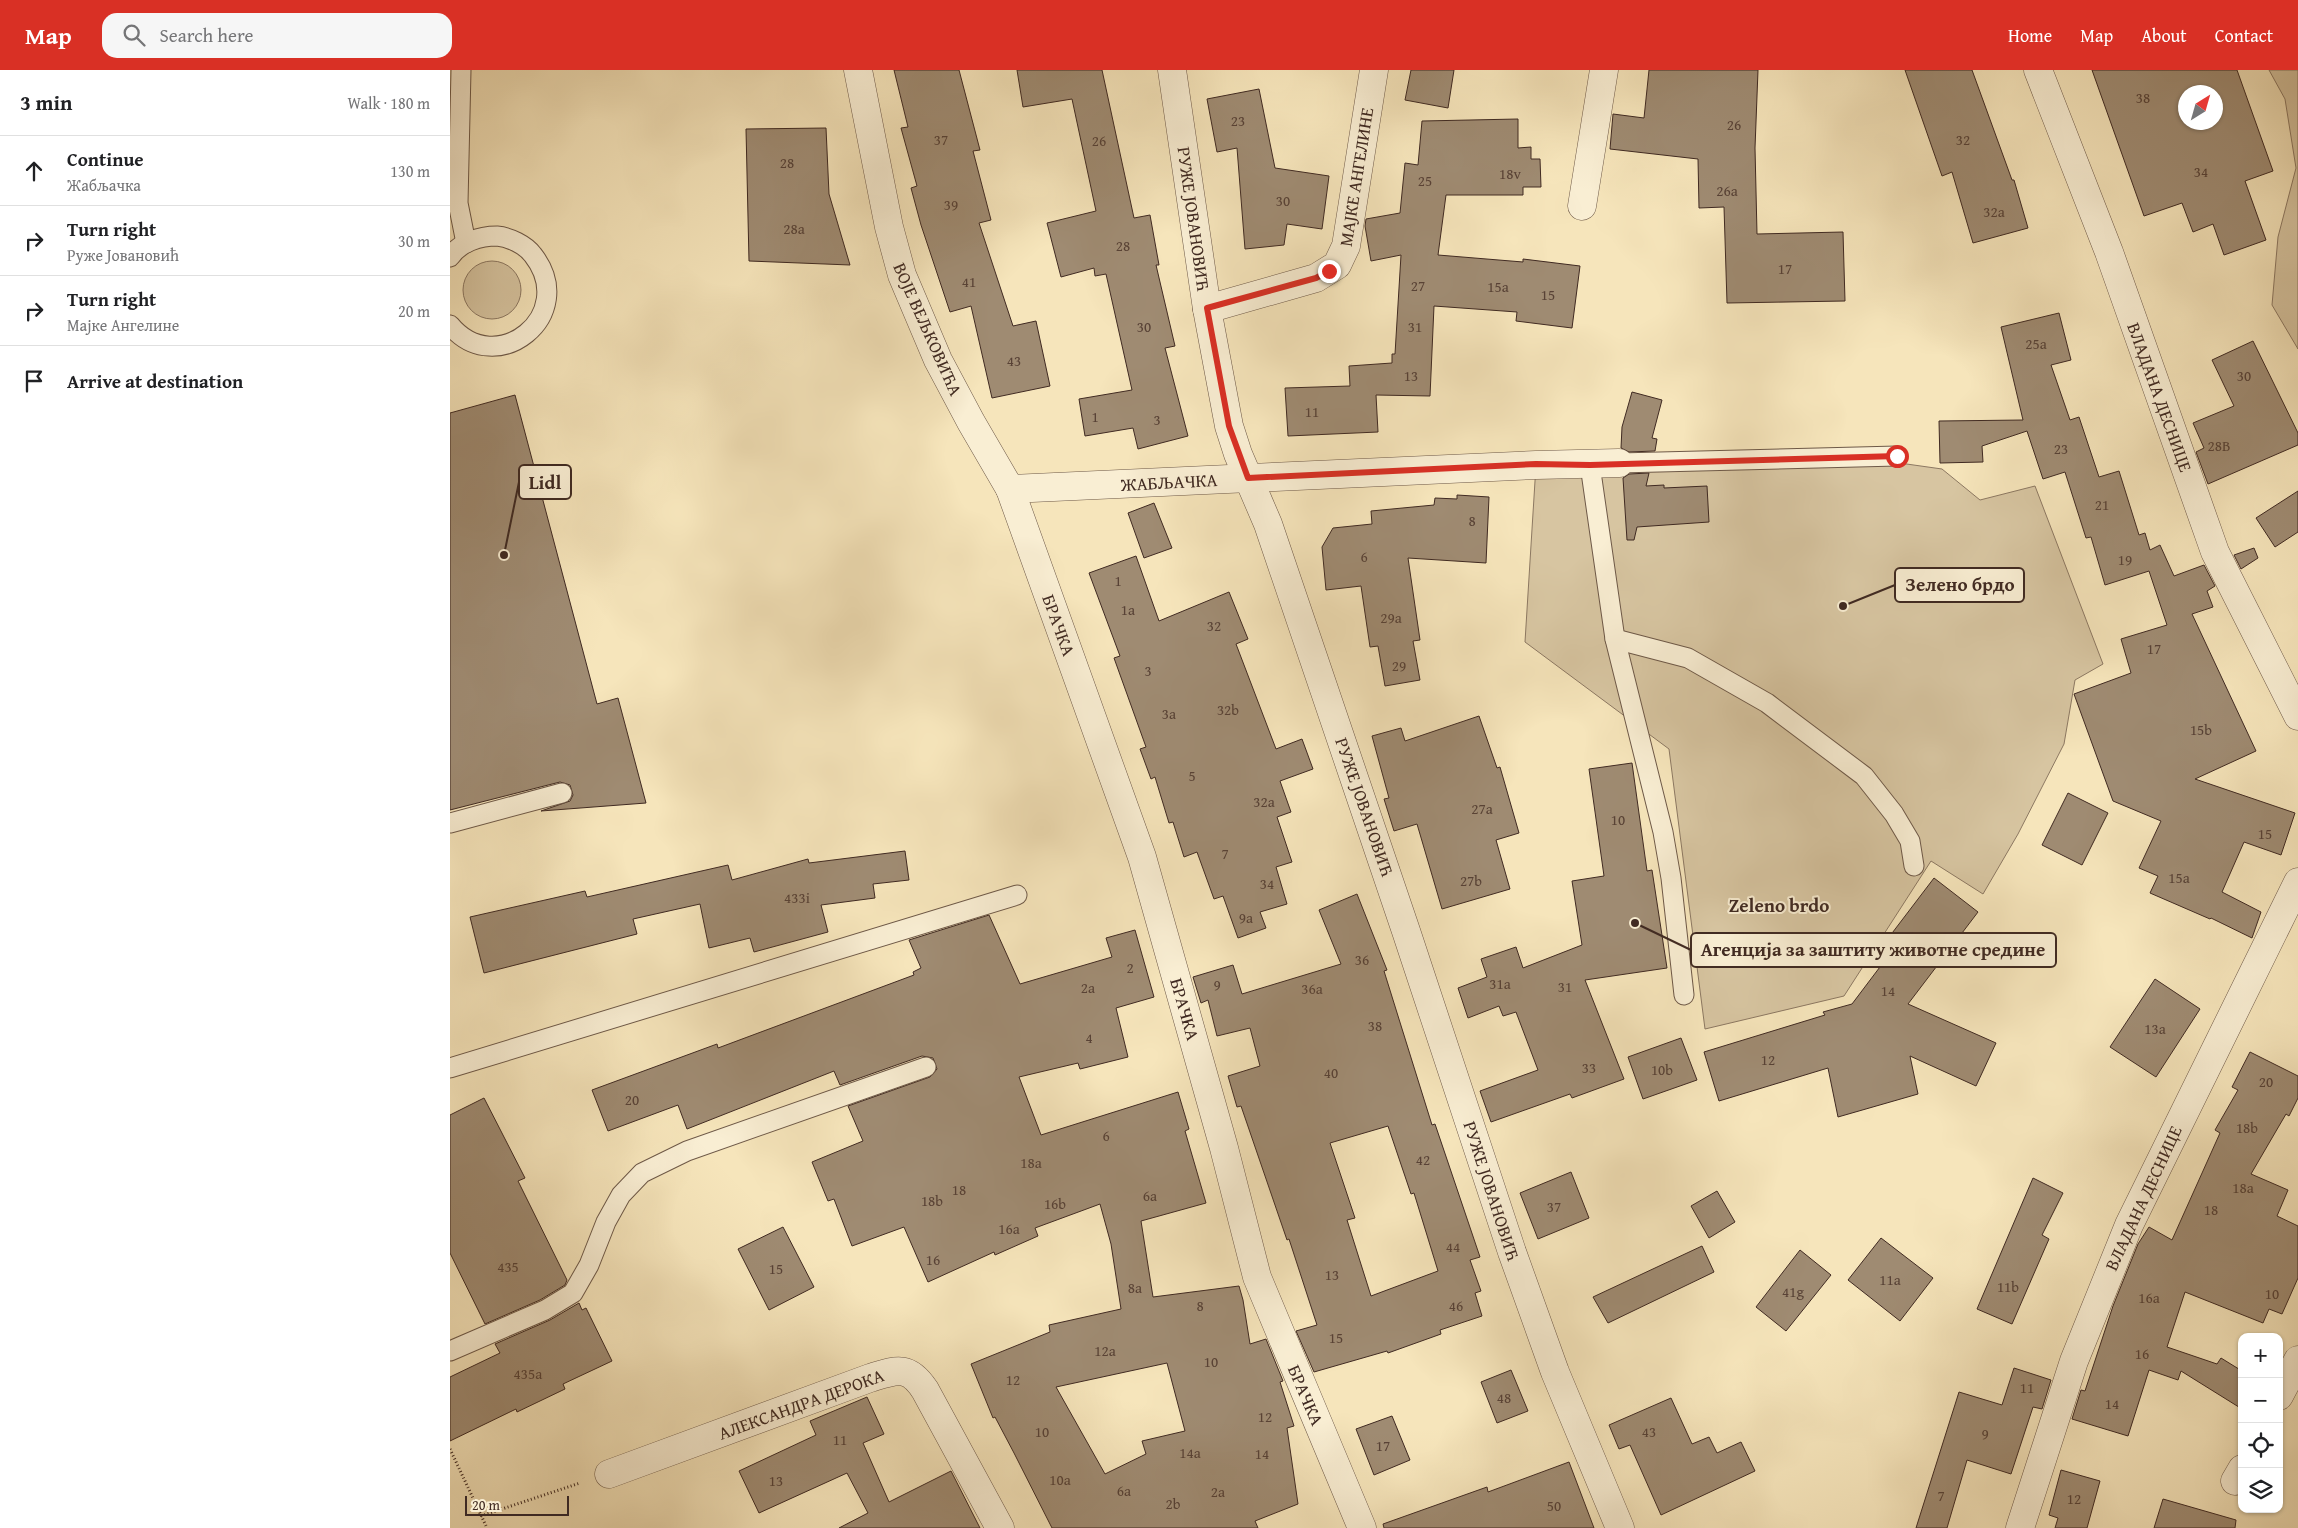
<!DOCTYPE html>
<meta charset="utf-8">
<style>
:root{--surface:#fff;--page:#f6f6f6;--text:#202124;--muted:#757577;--line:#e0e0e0;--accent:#d93025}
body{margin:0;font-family:"Gentium Book Plus",serif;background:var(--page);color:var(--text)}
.controls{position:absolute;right:15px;bottom:15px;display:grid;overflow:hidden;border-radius:10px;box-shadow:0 1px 4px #0004}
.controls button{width:45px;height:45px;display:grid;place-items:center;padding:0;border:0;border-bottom:1px solid var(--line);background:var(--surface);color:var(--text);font:25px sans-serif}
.compass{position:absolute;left:1728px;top:15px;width:45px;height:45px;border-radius:50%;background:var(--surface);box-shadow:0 1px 4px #0004;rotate:37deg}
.scale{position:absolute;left:15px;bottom:12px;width:104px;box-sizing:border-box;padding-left:5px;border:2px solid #402a22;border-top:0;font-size:14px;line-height:18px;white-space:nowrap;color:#402a22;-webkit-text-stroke:4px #f9eed3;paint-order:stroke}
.stop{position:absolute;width:15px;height:15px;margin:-11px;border:4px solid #d93025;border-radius:50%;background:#fff}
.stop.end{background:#d93025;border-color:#fff;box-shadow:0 1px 5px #0008}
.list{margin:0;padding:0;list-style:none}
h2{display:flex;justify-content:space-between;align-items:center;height:65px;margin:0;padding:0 20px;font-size:21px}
h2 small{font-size:16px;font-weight:400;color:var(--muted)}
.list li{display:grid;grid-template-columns:32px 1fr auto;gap:15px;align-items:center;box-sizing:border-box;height:70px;padding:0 20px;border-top:1px solid var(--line)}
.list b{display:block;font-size:19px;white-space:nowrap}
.list p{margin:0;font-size:16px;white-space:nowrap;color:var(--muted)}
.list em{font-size:16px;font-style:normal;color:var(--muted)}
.icon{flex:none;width:28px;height:28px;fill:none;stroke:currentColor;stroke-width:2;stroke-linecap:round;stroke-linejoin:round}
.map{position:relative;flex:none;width:1848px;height:1458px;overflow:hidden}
header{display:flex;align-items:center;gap:30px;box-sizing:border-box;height:70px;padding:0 25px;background:var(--accent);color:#fff}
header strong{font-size:24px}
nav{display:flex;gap:28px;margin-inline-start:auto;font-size:18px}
.search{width:350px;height:45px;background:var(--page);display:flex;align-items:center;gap:12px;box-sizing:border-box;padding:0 18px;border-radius:15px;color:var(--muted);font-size:19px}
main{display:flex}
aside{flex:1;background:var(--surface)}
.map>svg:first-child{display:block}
.green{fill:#d7c5a1;stroke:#8c7862}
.building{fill:#9f8b72;stroke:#402a22;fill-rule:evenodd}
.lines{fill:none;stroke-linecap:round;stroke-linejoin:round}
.lane-casing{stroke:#6e5948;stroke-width:21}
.street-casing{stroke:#6e5948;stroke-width:29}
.path{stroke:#402a22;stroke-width:3;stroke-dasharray:1 2.5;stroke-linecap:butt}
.lane{stroke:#f9eed3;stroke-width:19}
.street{stroke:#f9eed3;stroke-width:28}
.route{stroke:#d93025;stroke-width:6}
.labels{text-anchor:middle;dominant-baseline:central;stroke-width:4;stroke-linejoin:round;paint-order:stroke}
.number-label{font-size:15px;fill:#584236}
.street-label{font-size:18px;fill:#402a22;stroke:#f9eed3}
.neighbourhood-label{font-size:19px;font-weight:bold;fill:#402a22;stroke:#f9eed3}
.leader{fill:none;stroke:#402a22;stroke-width:2}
.callout-dot{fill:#402a22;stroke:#f9eed3;stroke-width:2}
.callout{fill:#f9eed3;stroke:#402a22;stroke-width:2}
.callout-label{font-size:19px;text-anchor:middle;font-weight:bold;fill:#402a22}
</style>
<header>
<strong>Map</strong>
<div class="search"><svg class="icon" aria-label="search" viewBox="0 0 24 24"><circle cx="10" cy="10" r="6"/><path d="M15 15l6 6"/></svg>Search here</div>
<nav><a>Home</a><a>Map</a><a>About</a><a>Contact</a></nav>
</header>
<main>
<aside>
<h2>3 min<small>Walk · 180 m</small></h2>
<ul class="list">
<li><svg class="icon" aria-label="ahead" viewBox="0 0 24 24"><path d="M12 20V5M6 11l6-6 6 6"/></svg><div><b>Continue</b><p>Жабљачка</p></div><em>130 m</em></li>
<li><svg class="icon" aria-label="right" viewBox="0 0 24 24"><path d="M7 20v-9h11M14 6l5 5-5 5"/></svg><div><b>Turn right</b><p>Руже Јовановић</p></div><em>30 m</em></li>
<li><svg class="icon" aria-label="right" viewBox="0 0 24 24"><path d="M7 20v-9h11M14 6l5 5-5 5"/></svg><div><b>Turn right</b><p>Мајке Ангелине</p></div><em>20 m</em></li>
<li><svg class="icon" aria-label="arrive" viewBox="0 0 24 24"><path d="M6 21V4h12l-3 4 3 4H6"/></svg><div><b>Arrive at destination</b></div></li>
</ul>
</aside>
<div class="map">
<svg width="1848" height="1458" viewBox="0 0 1848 1458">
<rect width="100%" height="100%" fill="#f6e5bb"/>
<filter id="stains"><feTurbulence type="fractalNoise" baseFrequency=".004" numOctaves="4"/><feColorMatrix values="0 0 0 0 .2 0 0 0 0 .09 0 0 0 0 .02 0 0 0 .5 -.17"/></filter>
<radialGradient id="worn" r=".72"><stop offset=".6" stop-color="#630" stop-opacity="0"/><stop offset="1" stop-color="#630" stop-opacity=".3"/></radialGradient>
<g class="green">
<polygon points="1819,0 1848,0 1848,279 1822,235 1828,167 1846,98 1835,29"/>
<circle cx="42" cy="220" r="29"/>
<polygon points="1414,388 1492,399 1530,430 1585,416 1653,594 1625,610 1614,674 1568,764 1533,824 1481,791 1394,926 1255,959 1219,679 1075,572 1086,395"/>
</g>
<g class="building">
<polygon points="444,0 509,0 530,80 523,81 541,150 529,153 563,256 586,251 600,316 542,328 521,236 500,242 471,155 461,118 467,116 451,58 458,57"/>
<polygon points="567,0 652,0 684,148 700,145 709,195 706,195 725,276 715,278 738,366 688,379 683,358 635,366 629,329 682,320 656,204 645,206 644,198 611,207 597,153 646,141 622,29 573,37"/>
<polygon points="961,0 1004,0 998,38 955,30"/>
<polygon points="1199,0 1308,0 1305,78 1307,164 1393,162 1395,231 1277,233 1274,137 1249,138 1248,89 1160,79 1163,44 1194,48"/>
<polygon points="1455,0 1522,0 1562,110 1564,110 1578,158 1523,173 1502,102 1492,106"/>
<path d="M1642,0H1787L1823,101L1795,111L1816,170L1774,185L1763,154L1743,162L1732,133L1694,146ZM1736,22H1766V52H1736Z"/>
<polygon points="809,19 825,98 879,106 872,159 837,154 834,175 795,179 787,78 767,82 757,29"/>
<polygon points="1068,49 1068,78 1081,77 1081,89 1090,89 1091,117 1073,117 1073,125 996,125 988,185 1073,192 1073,189 1130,196 1122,258 1066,251 1067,242 984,236 980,326 926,325 928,362 838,366 835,318 900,316 899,296 942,293 942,284 945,284 951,185 921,191 915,156 916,149 950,143 955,93 968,95 972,51"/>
<polygon points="376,58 379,124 400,195 299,191 296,59"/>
<polygon points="1609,243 1621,290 1601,295 1620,350 1629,347 1649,407 1669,401 1689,465 1695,463 1700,480 1710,475 1724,506 1754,495 1765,516 1757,521 1763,537 1742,544 1806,681 1745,709 1845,743 1831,785 1794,772 1772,822 1811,842 1802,868 1761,848 1760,849 1700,823 1708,806 1689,798 1711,751 1663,731 1624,624 1681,603 1671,569 1717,555 1699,501 1655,515 1641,467 1636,468 1615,402 1593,409 1577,361 1532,376 1533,392 1490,393 1489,351 1573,350 1551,257"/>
<polygon points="1803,271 1848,363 1848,375 1758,414 1746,382 1754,378 1743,353 1784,336 1762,290"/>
<polygon points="1182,322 1212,330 1202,368 1207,369 1205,381 1179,382 1171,378 1172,357"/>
<polygon points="65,325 147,634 168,628 196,733 91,741 120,731 123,725 120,715 110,712 0,740 0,343"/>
<polygon points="1199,403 1196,416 1214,415 1214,418 1257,416 1259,452 1187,457 1184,470 1177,470 1173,408 1179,404"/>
<polygon points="1848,421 1848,462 1825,477 1806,448"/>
<polygon points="1007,425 1039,427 1036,493 958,488 970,570 963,571 970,610 935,616 928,576 920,577 911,516 876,520 872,477 883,458 922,454 921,441 984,435 985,428 1007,429"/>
<polygon points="704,433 722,478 694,488 678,443"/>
<polygon points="1804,478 1808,488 1791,499 1784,485"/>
<polygon points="686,486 709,551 779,522 798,569 786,574 826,679 852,669 863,699 830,711 841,742 827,747 842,792 826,797 837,834 810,842 816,858 788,868 773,826 764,829 747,782 734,787 723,752 719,753 705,707 701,709 690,679 696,677 664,588 670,586 639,503"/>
<polygon points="1029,646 1047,698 1050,697 1069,763 1046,770 1060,819 992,839 967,754 944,761 934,729 939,728 922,666 951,658 955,671"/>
<polygon points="1182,693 1197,801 1202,800 1217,898 1135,910 1174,1009 1122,1028 1120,1024 1041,1052 1030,1021 1088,1000 1066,942 1053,946 1049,936 1018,948 1008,918 1037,907 1031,889 1066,877 1073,898 1132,875 1122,811 1154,806 1139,699"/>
<polygon points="1618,723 1658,743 1632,795 1592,775"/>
<polygon points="455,781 459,810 423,814 425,828 371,835 378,862 304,882 300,868 259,878 250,834 183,849 187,864 34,903 20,847 135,821 137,827 278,795 282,810 358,789 359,793"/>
<polygon points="1484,808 1528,842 1458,934 1546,973 1526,1016 1460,986 1468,1024 1388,1047 1378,998 1269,1031 1254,982 1375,945 1373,942 1402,934 1442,881 1433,875"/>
<path d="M907,824L937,900L934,901L982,1055L985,1054L1030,1187L1020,1190L1031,1221L1025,1223L1032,1246L990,1260L991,1264L938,1283L937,1281L864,1302L846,1261L867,1255L839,1169L837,1170L791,1036L787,1037L778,1006L810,996L800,958L767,966L758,930L751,933L743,907L783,895L792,924L891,894L869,840ZM938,1056L961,1124L964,1123L988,1201L921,1226L897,1150L905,1148L880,1073Z"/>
<path d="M539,845L570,914L662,887L656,868L685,860L704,927L666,938L678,987L630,999L628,993L569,1007L591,1065L728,1022L739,1059L735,1061L756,1133L691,1151L703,1227L789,1216L793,1230L800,1274L816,1269L833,1311L830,1312L844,1356L837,1358L848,1434L805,1451L808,1458H602L564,1383L545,1347L543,1348L521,1294L600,1262L599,1255L671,1239L661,1174L650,1134L585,1158L588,1166L545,1185L544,1182L478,1212L454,1157L402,1176L384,1129L378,1131L362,1092L413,1071L398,1036L480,1007L487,999L483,988L472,986L390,1015L384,1001L237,1059L228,1035L158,1061L142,1020L267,974L268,978L464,905L463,902L471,898L459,870ZM717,1293L735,1361L692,1371L696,1384L655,1404L606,1317Z"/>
<polygon points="1705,909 1750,939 1706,1007 1660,977"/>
<polygon points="1231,968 1247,1010 1193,1029 1178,987"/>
<polygon points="1800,982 1848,1006 1848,1028 1839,1046 1836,1044 1801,1104 1838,1120 1827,1146 1848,1156 1848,1208 1832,1244 1819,1239 1813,1253 1735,1222 1717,1277 1767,1294 1771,1288 1792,1301 1792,1339 1731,1301 1728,1310 1699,1300 1678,1366 1622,1349 1631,1320 1635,1321 1663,1236 1688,1174 1699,1157 1722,1170 1770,1063 1765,1060 1788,1020 1782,1017"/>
<polygon points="34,1028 75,1108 68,1111 117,1210 115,1215 90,1230 35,1254 0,1183 0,1045"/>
<polygon points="1121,1102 1139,1148 1088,1169 1070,1123"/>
<polygon points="1583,1108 1613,1123 1592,1165 1599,1169 1562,1254 1527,1239"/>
<polygon points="1267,1121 1285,1152 1259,1168 1241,1136"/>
<polygon points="333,1157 364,1217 319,1240 288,1179"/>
<polygon points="1431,1168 1483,1208 1450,1251 1398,1210"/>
<polygon points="1252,1176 1264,1202 1158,1253 1143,1227"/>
<polygon points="1350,1180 1381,1205 1336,1261 1306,1237"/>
<polygon points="129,1233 132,1240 136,1238 162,1291 113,1314 115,1319 67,1342 66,1339 0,1371 0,1307 50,1283 45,1274 100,1250"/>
<polygon points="1564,1298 1601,1310 1592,1339 1583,1337 1561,1404 1517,1390 1497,1458 1466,1458 1509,1322 1552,1335"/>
<polygon points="1061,1300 1078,1341 1047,1353 1031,1312"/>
<polygon points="417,1327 434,1364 413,1373 439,1432 501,1401 530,1458 389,1458 418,1443 397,1403 309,1443 289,1401 366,1365 360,1351"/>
<polygon points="1221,1328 1242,1374 1259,1367 1267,1383 1291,1372 1305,1401 1211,1445 1180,1375 1169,1379 1159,1355"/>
<polygon points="942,1346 960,1390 924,1405 906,1359"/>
<polygon points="1119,1392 1144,1458 934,1458 933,1454 1037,1417 1038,1422"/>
<polygon points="1611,1400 1650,1411 1637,1458 1605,1458 1608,1448 1599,1445"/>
<polygon points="1713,1429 1786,1450 1785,1458 1704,1458"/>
</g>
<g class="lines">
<g class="lane-casing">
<g id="lane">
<polyline points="11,0 8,133 16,173"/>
<path d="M0,187C10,172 30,166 47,166C59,167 76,175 83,185C130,245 46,311 0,255"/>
<polyline points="1169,393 1447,386"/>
<polyline points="1140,395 1165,569 1213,762 1221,808 1234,925"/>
<polyline points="1165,569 1238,588 1317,633 1414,706 1444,744 1460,771 1464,796"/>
<polyline points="0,753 112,723"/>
<polyline points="0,998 567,825"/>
<polyline points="0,1281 95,1240 123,1223 139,1195 156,1152 171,1125 192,1103 237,1081 476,997"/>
</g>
</g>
<g class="street-casing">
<g id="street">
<polyline points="408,0 439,157 452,205 488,290 521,352 560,419 692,787 774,1078 807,1207 912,1458"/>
<polyline points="722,0 757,239 779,356 788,384 818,454 956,861 1062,1182 1105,1302 1170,1458"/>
<polyline points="1588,0 1659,182 1765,482 1848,646"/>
<polyline points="1132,136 1154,0"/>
<polyline points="757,239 866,208 887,195 896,176 924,0"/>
<polyline points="560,419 1086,395 1169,393"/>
<polyline points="1829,1326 1848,1290"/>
<path d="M159,1404L420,1308C446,1300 458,1294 475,1320L550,1458"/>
<polyline points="1785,1411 1792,1399"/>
<polyline points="1570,1458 1624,1291 1679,1155 1848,812"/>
</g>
</g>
<g class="path">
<polyline points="0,1379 37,1458"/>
<polyline points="31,1446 130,1413"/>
</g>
<use href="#lane" class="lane"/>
<use href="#street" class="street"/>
</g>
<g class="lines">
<polyline class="route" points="879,201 866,208 757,238 779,356 798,408 1086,394 1140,395 1447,386"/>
</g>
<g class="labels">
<g class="number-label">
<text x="1693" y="27">38</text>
<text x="788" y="50">23</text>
<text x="1284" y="54">26</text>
<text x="491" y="69">37</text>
<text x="1513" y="69">32</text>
<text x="649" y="70">26</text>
<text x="337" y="92">28</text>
<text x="1751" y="101">34</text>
<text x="1060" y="103">18v</text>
<text x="975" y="110">25</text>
<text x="1277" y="120">26a</text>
<text x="833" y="130">30</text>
<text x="501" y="134">39</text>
<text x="1544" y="141">32a</text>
<text x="344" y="158">28a</text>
<text x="673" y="175">28</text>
<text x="1335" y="198">17</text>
<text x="519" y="211">41</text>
<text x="968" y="215">27</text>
<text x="1048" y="216">15a</text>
<text x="1098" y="224">15</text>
<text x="694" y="256">30</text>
<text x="965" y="256">31</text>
<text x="1586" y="273">25a</text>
<text x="564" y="290">43</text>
<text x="961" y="305">13</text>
<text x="1794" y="305">30</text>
<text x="862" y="341">11</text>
<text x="645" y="346">1</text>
<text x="707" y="349">3</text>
<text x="1769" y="375">28В</text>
<text x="1611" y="378">23</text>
<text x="1652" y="434">21</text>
<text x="1022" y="450">8</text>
<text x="914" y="486">6</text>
<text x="1675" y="489">19</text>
<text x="668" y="510">1</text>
<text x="678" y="539">1a</text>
<text x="941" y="547">29a</text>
<text x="764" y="555">32</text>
<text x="1704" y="578">17</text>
<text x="949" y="595">29</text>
<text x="698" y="600">3</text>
<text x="778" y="639">32b</text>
<text x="719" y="643">3a</text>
<text x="1751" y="659">15b</text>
<text x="742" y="705">5</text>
<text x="814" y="731">32a</text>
<text x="1032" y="738">27a</text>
<text x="1168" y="749">10</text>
<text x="1815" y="763">15</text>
<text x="775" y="783">7</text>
<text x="1729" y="807">15a</text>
<text x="1021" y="810">27b</text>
<text x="817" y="813">34</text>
<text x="347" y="827">433i</text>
<text x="796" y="847">9a</text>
<text x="912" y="889">36</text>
<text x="680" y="897">2</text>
<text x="1050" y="913">31a</text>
<text x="767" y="914">9</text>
<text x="1115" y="916">31</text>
<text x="638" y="917">2a</text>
<text x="862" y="918">36a</text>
<text x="1438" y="920">14</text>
<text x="925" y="955">38</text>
<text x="1705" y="958">13a</text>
<text x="639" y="967">4</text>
<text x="1318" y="989">12</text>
<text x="1139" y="997">33</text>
<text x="1212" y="999">10b</text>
<text x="881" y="1002">40</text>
<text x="1816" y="1011">20</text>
<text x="182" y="1029">20</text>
<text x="1797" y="1057">18b</text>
<text x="656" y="1065">6</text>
<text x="973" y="1089">42</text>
<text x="581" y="1092">18a</text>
<text x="1793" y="1117">18a</text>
<text x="509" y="1119">18</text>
<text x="700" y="1125">6a</text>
<text x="482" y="1130">18b</text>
<text x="605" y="1133">16b</text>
<text x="1104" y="1136">37</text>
<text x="1761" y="1139">18</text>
<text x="559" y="1158">16a</text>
<text x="1003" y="1176">44</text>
<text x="483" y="1189">16</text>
<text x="58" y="1196">435</text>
<text x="326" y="1198">15</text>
<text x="882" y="1204">13</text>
<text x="1440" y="1209">11a</text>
<text x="1558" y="1216">11b</text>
<text x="685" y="1217">8a</text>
<text x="1343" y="1221">41g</text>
<text x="1822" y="1223">10</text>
<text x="1699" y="1227">16a</text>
<text x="750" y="1235">8</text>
<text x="1006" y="1235">46</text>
<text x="886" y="1267">15</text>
<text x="655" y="1280">12a</text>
<text x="1692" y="1283">16</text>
<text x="761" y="1291">10</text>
<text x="78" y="1303">435a</text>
<text x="563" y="1309">12</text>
<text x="1577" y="1317">11</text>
<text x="1054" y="1327">48</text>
<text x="1662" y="1333">14</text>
<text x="815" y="1346">12</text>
<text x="592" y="1361">10</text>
<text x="1199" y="1361">43</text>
<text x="1535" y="1363">9</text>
<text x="390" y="1369">11</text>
<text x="933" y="1375">17</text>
<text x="740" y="1382">14a</text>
<text x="812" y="1383">14</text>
<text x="610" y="1409">10a</text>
<text x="326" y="1410">13</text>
<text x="674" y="1420">6a</text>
<text x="768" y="1421">2a</text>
<text x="1491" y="1425">7</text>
<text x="1624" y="1428">12</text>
<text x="723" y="1433">2b</text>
<text x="1104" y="1435">50</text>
</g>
<g class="street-label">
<text transform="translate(906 107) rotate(-81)">МАЈКЕ АНГЕЛИНЕ</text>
<text transform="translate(744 149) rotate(82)">РУЖЕ ЈОВАНОВИЋ</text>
<text transform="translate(478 259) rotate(66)">ВОЈЕ ВЕЉКОВИЋА</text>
<text transform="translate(1710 327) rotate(70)">ВЛАДАНА ДЕСНИЦЕ</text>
<text transform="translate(719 412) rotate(-3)">ЖАБЉАЧКА</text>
<text transform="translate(609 555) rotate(70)">БРАЧКА</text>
<text transform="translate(915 737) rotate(71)">РУЖЕ ЈОВАНОВИЋ</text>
<text transform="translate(735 939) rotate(74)">БРАЧКА</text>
<text transform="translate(1042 1121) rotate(72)">РУЖЕ ЈОВАНОВИЋ</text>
<text transform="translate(1693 1128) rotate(-65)">ВЛАДАНА ДЕСНИЦЕ</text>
<text transform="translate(856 1325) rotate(67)">БРАЧКА</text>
<text transform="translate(351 1334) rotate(-20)">АЛЕКСАНДРА ДЕРОКА</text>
</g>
<g class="neighbourhood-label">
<text x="1329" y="835">Zeleno brdo</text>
</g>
</g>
<path class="leader" d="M54 485L69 412M1393 536L1445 515M1185 853L1241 880"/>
<g class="callout-dot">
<circle cx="54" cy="485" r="5"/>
<circle cx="1393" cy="536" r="5"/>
<circle cx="1185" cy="853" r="5"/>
</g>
<g class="callout">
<rect x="69" y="395" width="52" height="34" rx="5"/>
<rect x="1445" y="498" width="129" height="34" rx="5"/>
<rect x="1241" y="863" width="365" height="34" rx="5"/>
</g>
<g class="callout-label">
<text x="95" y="419">Lidl</text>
<text x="1510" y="521">Зелено брдо</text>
<text x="1423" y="886">Агенција за заштиту животне средине</text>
</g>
<rect width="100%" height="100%" filter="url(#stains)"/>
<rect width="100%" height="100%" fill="url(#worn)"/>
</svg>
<div class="controls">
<button>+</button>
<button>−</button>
<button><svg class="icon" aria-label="locate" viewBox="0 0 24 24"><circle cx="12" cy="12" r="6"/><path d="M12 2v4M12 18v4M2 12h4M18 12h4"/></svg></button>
<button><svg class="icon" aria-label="layers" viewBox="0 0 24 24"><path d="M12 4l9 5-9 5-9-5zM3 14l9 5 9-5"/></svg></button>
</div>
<svg class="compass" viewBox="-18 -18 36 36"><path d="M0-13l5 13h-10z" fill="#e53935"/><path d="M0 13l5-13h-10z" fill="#757577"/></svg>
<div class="scale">20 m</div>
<div class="stop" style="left:1447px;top:386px"></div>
<div class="stop end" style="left:879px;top:201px"></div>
</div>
</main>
